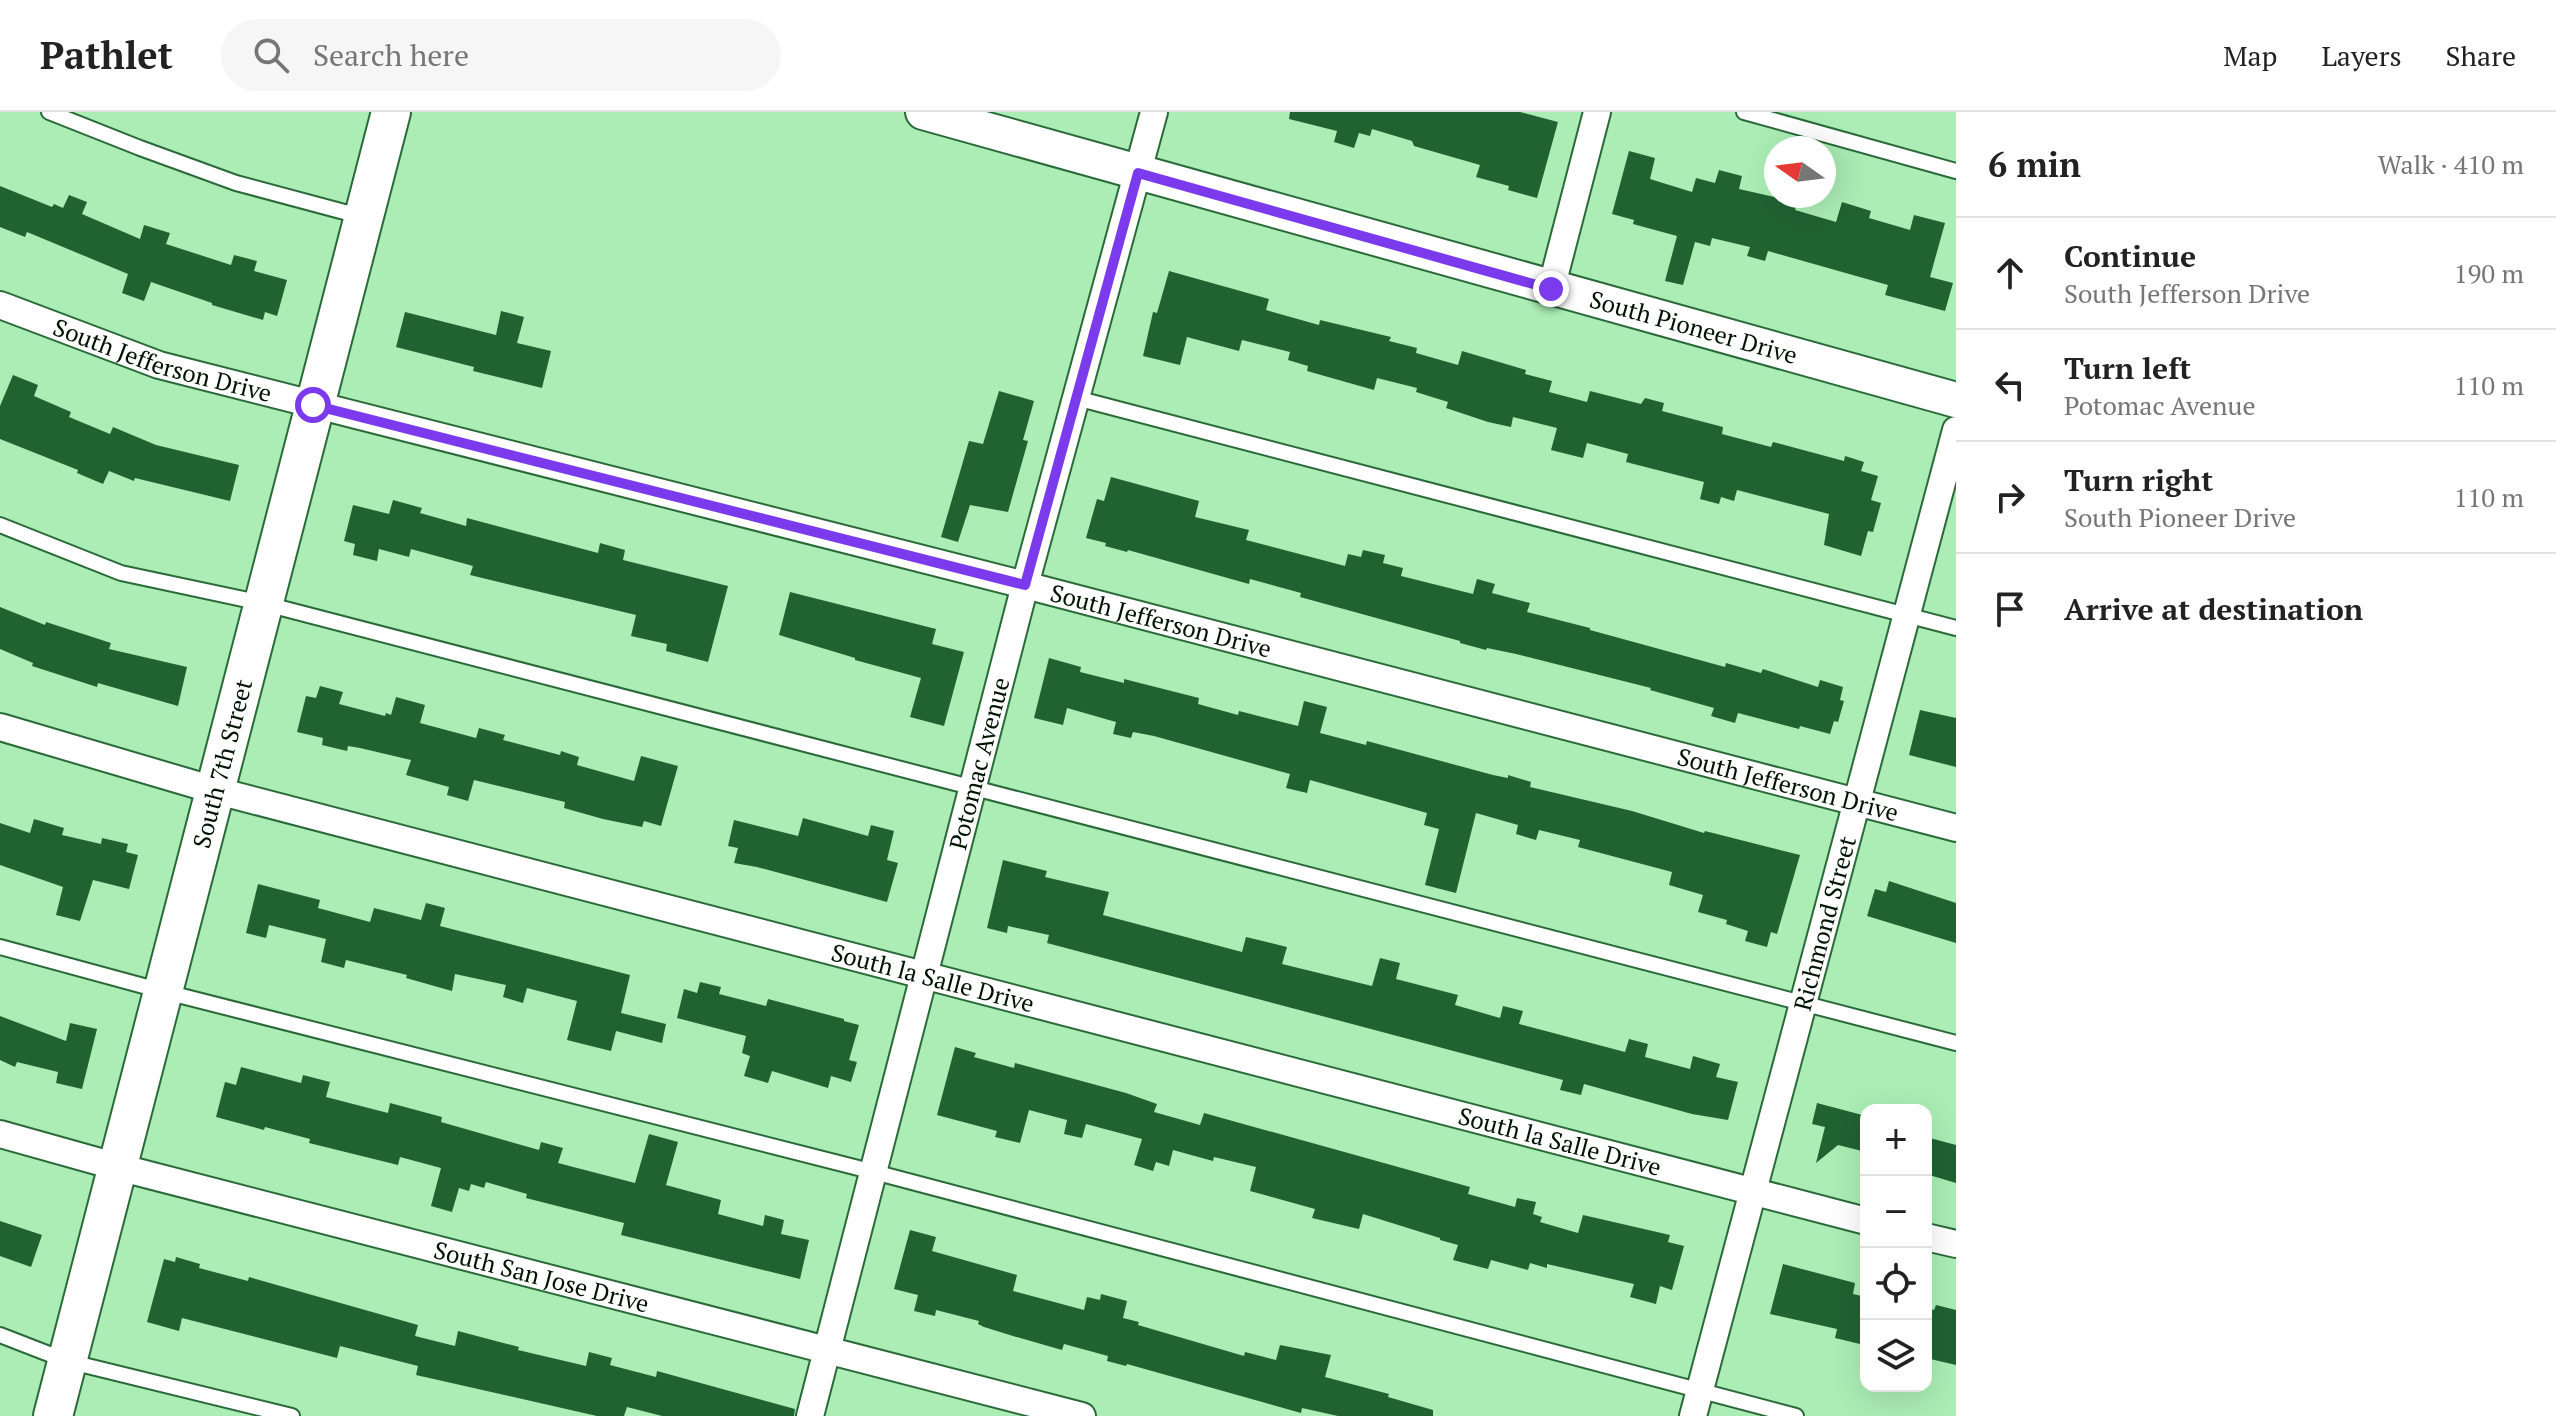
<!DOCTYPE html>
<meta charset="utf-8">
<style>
:root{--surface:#fff;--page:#f6f6f6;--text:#222;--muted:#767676;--line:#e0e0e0}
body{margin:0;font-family:"PT Serif",serif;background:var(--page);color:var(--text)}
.controls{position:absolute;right:24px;bottom:24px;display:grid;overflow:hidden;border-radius:16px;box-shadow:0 8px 32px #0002}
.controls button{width:72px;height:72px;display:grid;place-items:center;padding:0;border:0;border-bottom:2px solid var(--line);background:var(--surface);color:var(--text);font:40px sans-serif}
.compass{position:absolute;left:1764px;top:24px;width:72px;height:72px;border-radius:50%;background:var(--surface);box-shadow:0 8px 32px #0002;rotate:284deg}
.stop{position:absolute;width:24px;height:24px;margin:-18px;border:6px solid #7c3aed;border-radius:50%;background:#fff}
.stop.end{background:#7c3aed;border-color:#fff;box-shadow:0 2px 8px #0008}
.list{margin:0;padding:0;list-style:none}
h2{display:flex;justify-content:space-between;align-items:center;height:104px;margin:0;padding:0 32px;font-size:34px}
h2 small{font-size:26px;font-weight:400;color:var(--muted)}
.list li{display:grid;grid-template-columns:52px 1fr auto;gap:24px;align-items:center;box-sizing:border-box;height:112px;padding:0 32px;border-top:2px solid var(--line)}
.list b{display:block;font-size:30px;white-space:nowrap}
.list p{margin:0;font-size:26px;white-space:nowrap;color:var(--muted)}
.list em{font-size:26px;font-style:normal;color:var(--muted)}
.icon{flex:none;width:44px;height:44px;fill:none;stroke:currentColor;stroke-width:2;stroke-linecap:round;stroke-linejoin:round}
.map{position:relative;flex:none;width:1956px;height:1304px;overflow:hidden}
header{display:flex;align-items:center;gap:48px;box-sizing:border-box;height:112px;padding:0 40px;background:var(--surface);border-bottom:2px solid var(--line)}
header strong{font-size:38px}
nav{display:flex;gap:44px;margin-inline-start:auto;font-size:28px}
.search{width:560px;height:72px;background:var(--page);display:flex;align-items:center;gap:20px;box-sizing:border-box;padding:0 28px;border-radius:44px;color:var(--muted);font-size:30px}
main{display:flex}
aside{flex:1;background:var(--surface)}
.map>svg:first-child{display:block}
.building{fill:#216231}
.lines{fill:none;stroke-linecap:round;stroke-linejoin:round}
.service-casing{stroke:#2a6a39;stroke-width:18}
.minor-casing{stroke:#2a6a39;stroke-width:30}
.tertiary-casing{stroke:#2a6a39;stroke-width:38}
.secondary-casing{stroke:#2a6a39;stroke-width:42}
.service{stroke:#fff;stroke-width:14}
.minor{stroke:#fff;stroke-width:26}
.tertiary{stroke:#fff;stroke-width:34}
.secondary{stroke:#fff;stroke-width:38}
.route{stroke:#7c3aed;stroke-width:10}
.labels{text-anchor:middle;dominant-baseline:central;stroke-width:8;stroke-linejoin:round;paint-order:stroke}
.street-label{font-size:24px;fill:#001302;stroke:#f7fdf7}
</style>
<header>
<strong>Pathlet</strong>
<div class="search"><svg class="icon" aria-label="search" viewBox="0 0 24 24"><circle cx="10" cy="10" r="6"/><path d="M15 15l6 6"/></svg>Search here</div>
<nav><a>Map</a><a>Layers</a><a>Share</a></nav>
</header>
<main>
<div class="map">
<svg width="1956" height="1304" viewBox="0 0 1956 1304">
<rect width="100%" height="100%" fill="#abedb5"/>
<g class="building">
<polygon points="1290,0 1520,0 1558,10 1537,86 1508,78 1509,74 1476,65 1480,53 1414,34 1412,29 1372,17 1370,24 1359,21 1354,36 1334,30 1337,19 1289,7"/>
<polygon points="1629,39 1655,46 1650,67 1692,80 1696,66 1715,71 1719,58 1742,64 1739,77 1797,90 1795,98 1836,110 1842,90 1871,99 1869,106 1910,118 1914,103 1945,111 1930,165 1953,171 1945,199 1885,183 1888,173 1768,139 1765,149 1747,144 1750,135 1712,126 1710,134 1695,130 1683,173 1665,169 1677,124 1633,112 1634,108 1612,102"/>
<polygon points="0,74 52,95 54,92 63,96 69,83 87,90 82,102 140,127 144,113 170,121 166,132 231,153 234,143 257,149 254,159 287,168 277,204 265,200 263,208 212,193 212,191 151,170 144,189 122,181 128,162 27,120 25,125 0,115"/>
<polygon points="1169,159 1269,187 1266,198 1319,213 1320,208 1391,225 1389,229 1417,236 1416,241 1458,253 1462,239 1526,258 1525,262 1552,269 1549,280 1587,290 1590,279 1641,292 1645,286 1664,291 1662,299 1723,315 1722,322 1771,335 1773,330 1844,349 1845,344 1864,350 1861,359 1878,364 1871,388 1881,391 1873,420 1868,419 1861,444 1824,433 1829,402 1737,378 1734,389 1721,385 1719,392 1700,387 1704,370 1626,350 1628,342 1587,331 1583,346 1551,338 1557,316 1513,305 1511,315 1488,310 1446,296 1448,290 1416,280 1417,276 1377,266 1374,278 1307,259 1308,254 1288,248 1290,240 1242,228 1239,239 1187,225 1180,253 1143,244 1153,200 1157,201"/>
<polygon points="501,199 524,205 517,231 551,239 542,276 473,259 474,255 396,235 405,200 496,223"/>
<polygon points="13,263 38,273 34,284 71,300 69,305 110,322 113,315 156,333 239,353 230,389 135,366 134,369 109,359 103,372 77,361 78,358 0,327 0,294"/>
<polygon points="999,279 1034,289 1023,328 1028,329 1008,400 970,393 958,430 941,425 969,329 983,332"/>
<polygon points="1111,365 1199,389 1195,405 1249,418 1246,428 1345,454 1348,442 1361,445 1363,438 1385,443 1383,451 1403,456 1401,464 1473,482 1477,467 1495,472 1492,481 1530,491 1527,500 1590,516 1590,518 1725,555 1726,551 1761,561 1763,557 1818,575 1820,568 1843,575 1840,588 1844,589 1838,610 1834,609 1830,622 1800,614 1799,617 1738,601 1735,611 1711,604 1714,596 1650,578 1651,576 1516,542 1487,536 1486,538 1460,531 1460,529 1300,485 1301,481 1250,467 1249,472 1128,438 1127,440 1105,434 1106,431 1086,426 1097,387 1104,389"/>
<polygon points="393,388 422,396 420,401 466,414 467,406 598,441 600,431 625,438 623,448 728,474 708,550 666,539 667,532 631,524 636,503 470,463 473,454 411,437 409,445 379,437 377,449 353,443 355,432 344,429 353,393 389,402"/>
<polygon points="790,480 936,517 932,532 964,540 944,614 910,605 921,566 855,548 855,546 779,523"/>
<polygon points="0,495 45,513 46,510 111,531 109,537 187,555 178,594 98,571 97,575 32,554 33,551 0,537"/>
<polygon points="1049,546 1081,555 1080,560 1124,571 1124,567 1199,586 1198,592 1238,603 1239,599 1298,614 1304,589 1327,595 1320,621 1366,633 1367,629 1493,663 1508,666 1508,663 1531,670 1530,675 1632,699 1704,721 1705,719 1800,743 1777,822 1771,820 1767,835 1745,829 1748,819 1726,812 1727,808 1698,800 1703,783 1669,773 1672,760 1578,735 1580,728 1539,718 1536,728 1516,722 1518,713 1476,701 1456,781 1425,773 1439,717 1424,713 1427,701 1310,668 1307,681 1286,676 1290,662 1154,624 1133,620 1131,626 1113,622 1116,610 1067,596 1063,613 1034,606"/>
<polygon points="320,574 343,580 339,592 385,604 386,601 391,603 396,585 425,593 420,611 476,626 479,616 505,623 503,628 560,643 561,639 579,645 577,653 634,669 641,644 678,654 661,714 644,709 642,715 603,707 564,696 565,690 474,668 468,689 447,683 449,675 406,663 411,648 360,636 348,634 347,639 322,633 323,626 297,620 306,584 316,586"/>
<polygon points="1920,598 1956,606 1956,655 1909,643"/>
<polygon points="803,706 868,724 871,713 894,719 887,748 898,751 887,790 757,755 734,751 738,736 728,734 734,708 798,724"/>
<polygon points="34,707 64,716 62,723 101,732 102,726 128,732 126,740 138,743 129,777 93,768 80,809 56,803 63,775 0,753 0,711 30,721"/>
<polygon points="1003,748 1047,759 1045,765 1109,780 1103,803 1242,840 1246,825 1287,835 1282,852 1372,874 1380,846 1400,851 1396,867 1458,883 1455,893 1500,906 1503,894 1523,899 1519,912 1625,940 1629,927 1648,932 1645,945 1690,957 1693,944 1720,952 1716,965 1738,970 1728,1008 1692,1002 1584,972 1581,983 1560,978 1563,968 1047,831 1049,823 1008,814 1007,821 987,816"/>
<polygon points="1889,769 1956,791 1956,831 1867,804 1875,777 1886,780"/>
<polygon points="258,772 320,788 318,796 370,810 374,796 421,808 426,791 445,796 440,814 630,863 621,901 666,912 662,931 616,919 611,939 567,928 577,889 527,876 523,891 503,885 506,873 455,862 452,879 406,866 407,863 346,848 344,856 321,850 326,827 269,813 266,826 246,821"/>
<polygon points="700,870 721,875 719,882 766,894 768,887 844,907 844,909 859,913 849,948 857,950 851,970 831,964 828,976 772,959 768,971 744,964 750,944 742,941 746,924 677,906 684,877 697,881"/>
<polygon points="0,904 66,929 70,911 97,917 82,977 56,971 58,960 17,950 15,955 0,948"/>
<polygon points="955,935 976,941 974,945 1014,956 1015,951 1126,981 1157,992 1154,1000 1200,1013 1204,1001 1470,1075 1468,1082 1515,1095 1517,1086 1536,1090 1533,1102 1542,1105 1540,1110 1578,1121 1583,1103 1670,1123 1668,1130 1684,1134 1672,1178 1660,1174 1656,1192 1630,1185 1634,1172 1547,1152 1547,1156 1530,1151 1528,1158 1491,1148 1488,1157 1453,1148 1458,1133 1440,1128 1440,1126 1363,1102 1359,1117 1312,1106 1315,1097 1250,1079 1256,1055 1214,1045 1213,1049 1173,1038 1169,1054 1156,1050 1153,1059 1134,1053 1142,1027 1086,1012 1082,1026 1064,1022 1067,1008 1029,998 1020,1031 995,1025 997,1019 937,1003"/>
<polygon points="241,955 301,971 303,963 330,970 326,985 388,1001 390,991 442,1005 441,1010 539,1038 541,1030 563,1036 558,1051 635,1071 649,1022 678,1030 666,1073 721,1088 718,1102 763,1114 765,1103 784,1108 781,1122 809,1128 800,1167 621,1123 624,1111 526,1086 527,1082 486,1070 484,1076 471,1072 469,1079 459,1076 452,1100 431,1094 441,1056 400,1045 398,1053 309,1031 310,1027 265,1015 264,1018 216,1005 225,970 236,973"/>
<polygon points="1817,991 1866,1004 1866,1040 1838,1033 1816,1051 1825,1015 1812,1012"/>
<polygon points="1926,1025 1956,1033 1956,1071 1926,1062"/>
<polygon points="0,1109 42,1123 31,1155 0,1144"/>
<polygon points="910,1118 936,1125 932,1139 1017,1163 1013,1179 1084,1198 1087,1185 1100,1188 1101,1182 1127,1189 1123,1206 1139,1210 1138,1213 1244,1244 1245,1240 1276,1248 1280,1233 1331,1243 1325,1265 1389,1282 1388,1285 1433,1298 1433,1304 1338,1304 1302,1296 1301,1301 1127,1252 1126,1254 1107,1249 1108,1244 1064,1232 1062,1238 1013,1224 984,1215 978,1212 979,1209 936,1198 935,1204 914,1199 918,1183 894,1177"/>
<polygon points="176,1145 200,1152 199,1156 248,1169 249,1165 418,1213 415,1224 455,1234 458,1219 519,1235 518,1238 586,1254 589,1240 612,1246 610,1253 656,1265 657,1259 795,1297 794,1304 662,1304 627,1295 624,1304 597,1304 416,1263 418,1254 340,1234 337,1246 182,1206 179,1219 147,1210 164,1147 175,1150"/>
<polygon points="1783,1152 1855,1171 1853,1182 1866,1185 1866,1229 1861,1228 1860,1232 1835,1226 1837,1217 1770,1202"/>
<polygon points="1936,1193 1956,1198 1956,1253 1926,1246 1926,1196 1934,1198"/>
</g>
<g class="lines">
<g class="service-casing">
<g id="service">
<polyline points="49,0 140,36 236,71 363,105"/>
<polyline points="1744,0 1956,59"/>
<polyline points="1076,286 1956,516"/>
<polyline points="0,413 121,461 262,491 1956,931"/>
<polyline points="0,835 162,879 874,1060 1796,1304"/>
<polyline points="0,1223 67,1249 292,1304"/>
</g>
</g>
<g class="minor-casing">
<g id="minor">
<polyline points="1551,177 1597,0"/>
<path id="s1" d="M0,193L159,253L1025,473L1956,716"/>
<path id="s2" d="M0,615L214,678L1866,1109"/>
<path id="s3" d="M0,1022L118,1055L1082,1304"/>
<polyline points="1926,1125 1956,1132"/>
<path id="s4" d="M810,1304L1025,473L1154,0"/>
<path id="s5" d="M1693,1304L1956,318"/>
</g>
</g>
<g class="tertiary-casing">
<g id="tertiary">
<path id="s6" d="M923,0L1956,288"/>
</g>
</g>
<g class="secondary-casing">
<g id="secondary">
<path id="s7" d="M53,1304L391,0"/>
</g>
</g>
<use href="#service" class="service"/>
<use href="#minor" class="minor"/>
<use href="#tertiary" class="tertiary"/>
<use href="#secondary" class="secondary"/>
</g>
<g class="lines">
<polyline class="route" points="313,293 1025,473 1138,61 1551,177"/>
</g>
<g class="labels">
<g class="street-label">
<text stroke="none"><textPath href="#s6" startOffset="800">South Pioneer Drive</textPath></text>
<text stroke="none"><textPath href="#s1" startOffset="172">South Jefferson Drive</textPath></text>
<text stroke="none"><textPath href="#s1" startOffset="1204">South Jefferson Drive</textPath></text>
<text stroke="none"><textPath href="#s4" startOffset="674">Potomac Avenue</textPath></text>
<text stroke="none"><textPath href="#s7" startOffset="674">South 7th Street</textPath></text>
<text stroke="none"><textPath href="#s1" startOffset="1852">South Jefferson Drive</textPath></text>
<text stroke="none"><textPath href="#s5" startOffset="510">Richmond Street</textPath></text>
<text stroke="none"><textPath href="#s2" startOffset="966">South la Salle Drive</textPath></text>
<text stroke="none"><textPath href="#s2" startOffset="1614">South la Salle Drive</textPath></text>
<text stroke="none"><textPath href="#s3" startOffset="560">South San Jose Drive</textPath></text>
</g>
</g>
</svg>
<div class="controls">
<button>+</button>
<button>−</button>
<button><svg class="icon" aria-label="locate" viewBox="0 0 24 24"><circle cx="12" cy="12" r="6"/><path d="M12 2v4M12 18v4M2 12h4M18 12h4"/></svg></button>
<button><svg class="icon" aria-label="layers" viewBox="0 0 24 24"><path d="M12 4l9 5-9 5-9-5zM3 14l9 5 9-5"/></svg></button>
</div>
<svg class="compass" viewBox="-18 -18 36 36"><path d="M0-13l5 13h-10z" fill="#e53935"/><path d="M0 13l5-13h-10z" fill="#767676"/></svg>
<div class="stop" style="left:313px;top:293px"></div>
<div class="stop end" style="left:1551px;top:177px"></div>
</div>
<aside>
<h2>6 min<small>Walk · 410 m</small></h2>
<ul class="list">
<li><svg class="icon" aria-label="ahead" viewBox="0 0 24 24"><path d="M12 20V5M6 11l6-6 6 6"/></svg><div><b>Continue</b><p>South Jefferson Drive</p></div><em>190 m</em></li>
<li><svg class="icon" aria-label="left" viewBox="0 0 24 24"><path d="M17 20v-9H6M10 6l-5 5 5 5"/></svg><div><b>Turn left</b><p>Potomac Avenue</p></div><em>110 m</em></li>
<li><svg class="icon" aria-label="right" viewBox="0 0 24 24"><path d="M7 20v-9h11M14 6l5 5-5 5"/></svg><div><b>Turn right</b><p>South Pioneer Drive</p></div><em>110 m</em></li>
<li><svg class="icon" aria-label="arrive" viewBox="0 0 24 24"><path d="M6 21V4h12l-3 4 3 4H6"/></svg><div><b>Arrive at destination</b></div></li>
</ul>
</aside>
</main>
